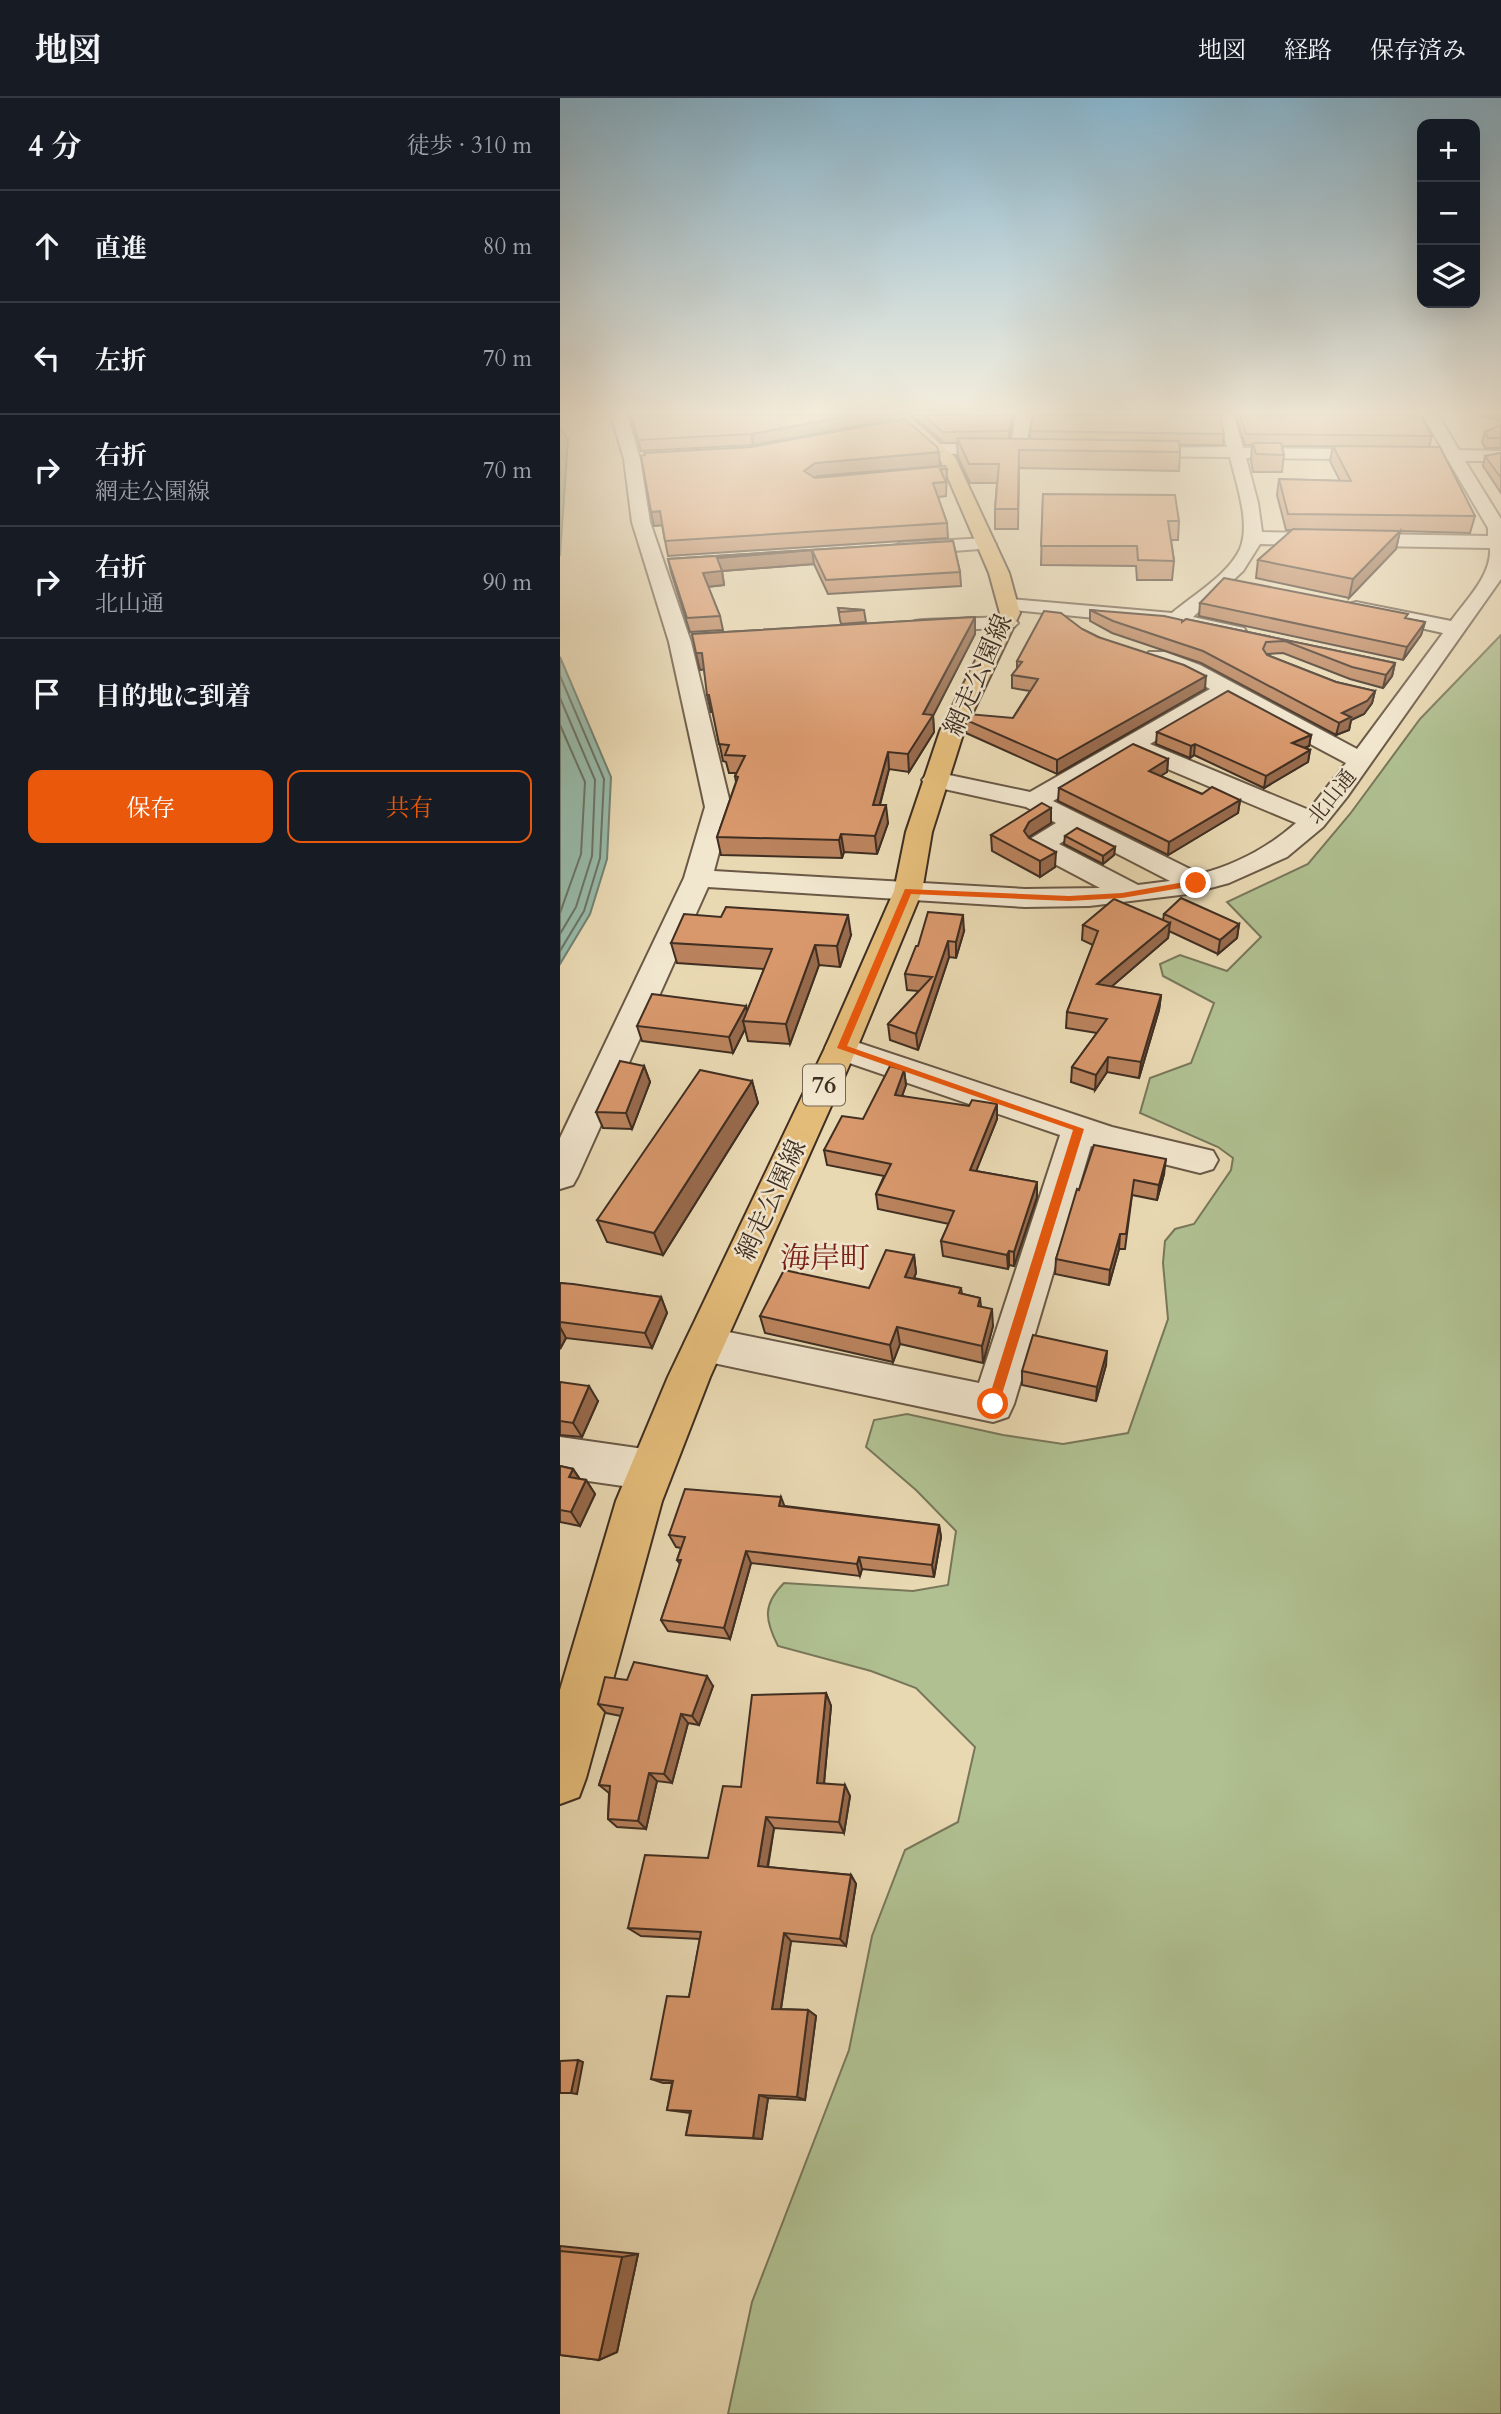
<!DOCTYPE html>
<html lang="ja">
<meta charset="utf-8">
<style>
:root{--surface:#171b24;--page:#242831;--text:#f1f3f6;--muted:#9ea1a6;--line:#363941;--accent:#ea580c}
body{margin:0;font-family:Cardo,"Noto Serif JP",serif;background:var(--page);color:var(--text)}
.controls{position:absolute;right:21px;top:21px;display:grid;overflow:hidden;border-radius:14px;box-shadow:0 7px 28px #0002}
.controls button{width:63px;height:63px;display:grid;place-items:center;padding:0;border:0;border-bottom:2px solid var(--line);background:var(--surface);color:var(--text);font:35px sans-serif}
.stop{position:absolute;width:21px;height:21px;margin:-16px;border:5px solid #ea580c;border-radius:50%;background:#fff}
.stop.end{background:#ea580c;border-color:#fff;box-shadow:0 2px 7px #0008}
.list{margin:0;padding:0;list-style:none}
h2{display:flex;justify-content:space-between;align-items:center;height:91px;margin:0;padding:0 28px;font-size:30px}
h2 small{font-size:23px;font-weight:400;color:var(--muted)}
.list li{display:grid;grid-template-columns:46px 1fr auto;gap:21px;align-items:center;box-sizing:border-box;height:112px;padding:0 28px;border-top:2px solid var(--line)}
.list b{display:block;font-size:26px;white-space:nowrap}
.list p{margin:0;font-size:23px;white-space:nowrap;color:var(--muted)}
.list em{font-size:23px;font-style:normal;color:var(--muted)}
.actions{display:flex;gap:14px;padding:21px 28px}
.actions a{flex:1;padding:16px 0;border:2px solid var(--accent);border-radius:14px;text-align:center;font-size:24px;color:var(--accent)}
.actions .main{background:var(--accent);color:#fff}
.icon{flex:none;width:38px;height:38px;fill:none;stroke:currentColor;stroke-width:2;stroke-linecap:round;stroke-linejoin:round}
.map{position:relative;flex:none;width:941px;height:2316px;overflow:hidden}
header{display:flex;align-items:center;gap:42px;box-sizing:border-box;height:98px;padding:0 35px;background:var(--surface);border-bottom:2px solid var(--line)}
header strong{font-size:33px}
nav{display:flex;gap:38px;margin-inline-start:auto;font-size:24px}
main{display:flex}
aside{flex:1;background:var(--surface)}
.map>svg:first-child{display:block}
.green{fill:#b0c091;stroke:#78775a;stroke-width:2}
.water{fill:#98baa9;stroke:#748273;stroke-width:2}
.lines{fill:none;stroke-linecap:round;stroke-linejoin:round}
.shore{stroke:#6c7466;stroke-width:2}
.minor-casing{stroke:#6a5946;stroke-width:4}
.major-casing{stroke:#3f2e22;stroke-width:4}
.minor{fill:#f1e6ce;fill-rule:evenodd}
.major{fill:#e4bc7a;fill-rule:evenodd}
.wall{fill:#ba835d;stroke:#3f2e22;stroke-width:2}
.shaded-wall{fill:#976a4c;stroke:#3f2e22;stroke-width:2}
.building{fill:#d8986c;stroke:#3f2e22;stroke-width:2}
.route{fill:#ea580c}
.labels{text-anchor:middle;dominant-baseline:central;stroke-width:5;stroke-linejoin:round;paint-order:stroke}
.far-street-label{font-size:21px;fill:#3f2e22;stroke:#f1e6ce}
.shield{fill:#f1e6ce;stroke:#746556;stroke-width:2}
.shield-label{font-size:24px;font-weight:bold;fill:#3f2e22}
.street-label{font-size:26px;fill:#3f2e22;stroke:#f1e6ce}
.quarter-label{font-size:30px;fill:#7a1f14;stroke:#f1e6ce}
</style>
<header>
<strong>地図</strong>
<nav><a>地図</a><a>経路</a><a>保存済み</a></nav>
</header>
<main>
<aside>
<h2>4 分<small>徒歩 · 310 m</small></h2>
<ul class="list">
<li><svg class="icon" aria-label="ahead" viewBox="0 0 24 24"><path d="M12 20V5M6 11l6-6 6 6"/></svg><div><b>直進</b></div><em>80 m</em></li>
<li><svg class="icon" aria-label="left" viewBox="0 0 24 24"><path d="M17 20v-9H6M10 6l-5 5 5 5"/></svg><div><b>左折</b></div><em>70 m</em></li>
<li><svg class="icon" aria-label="right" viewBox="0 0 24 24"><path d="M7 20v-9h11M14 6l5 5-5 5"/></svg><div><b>右折</b><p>網走公園線</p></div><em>70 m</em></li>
<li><svg class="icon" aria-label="right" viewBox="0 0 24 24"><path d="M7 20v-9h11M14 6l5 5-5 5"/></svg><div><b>右折</b><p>北山通</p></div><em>90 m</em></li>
<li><svg class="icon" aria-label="arrive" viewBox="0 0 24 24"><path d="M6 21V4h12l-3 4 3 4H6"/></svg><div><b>目的地に到着</b></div></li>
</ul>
<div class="actions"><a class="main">保存</a><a>共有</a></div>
</aside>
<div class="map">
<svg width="941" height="2316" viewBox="0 0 941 2316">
<rect width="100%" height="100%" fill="#e9d9b3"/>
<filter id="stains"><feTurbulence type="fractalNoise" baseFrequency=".00286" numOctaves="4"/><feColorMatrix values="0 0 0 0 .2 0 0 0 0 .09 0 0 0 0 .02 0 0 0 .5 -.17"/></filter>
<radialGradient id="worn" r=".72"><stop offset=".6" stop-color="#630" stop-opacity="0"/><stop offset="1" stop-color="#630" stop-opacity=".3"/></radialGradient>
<path class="green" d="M941,537V2316H168L192,2204L289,1952L312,1838L345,1752L398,1724L415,1649L356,1590L311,1573L218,1548C205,1522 202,1507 224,1485L353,1493L388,1487L396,1433L356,1392L306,1349L314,1322L347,1316L443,1337L503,1346L568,1335L608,1221L603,1165L605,1143L615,1131L634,1126L671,1072L673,1060L658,1049L580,1015L590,980L631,965L654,905L603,878L600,866L620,857L667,873L701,839L667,804L748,766L790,716L860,621Z"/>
<g class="water">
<polygon points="0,330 8,341 0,458"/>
<polygon points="0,559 51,679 47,761 30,816 0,866"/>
</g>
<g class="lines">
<g class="shore">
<polyline points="0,578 44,681 40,760 24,813 0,853"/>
<polyline points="0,600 35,682 32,758 16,809 0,836"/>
<polyline points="0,627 25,684 21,756 0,815"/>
</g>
<g class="minor-casing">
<g id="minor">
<path d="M51,317H67L80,361L90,424L131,544L171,709L154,773L465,791L540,790L470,753L466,747L470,741L496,725L466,709L366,687L362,682L366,677L375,674L470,694L650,591L624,577L589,564L586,559L589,554H605L640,567L797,651L883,535L789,514L786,510L789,506L796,504L891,523C906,502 932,477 930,450L700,446L683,473L633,519L684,530L687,535L684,540L676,541L617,528L443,511L440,507L443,503L450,501L612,515C633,497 668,477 680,451C691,425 676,385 670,359L569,358L561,353L563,350L667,349L658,317H674L683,350L883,352L862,317H878L899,352L941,353V363H905L941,421V481L787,699L763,729L727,759L669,785L628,796L529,808L465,809L148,789L18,1078L13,1087L0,1091V1040L124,780L145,709L109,544L72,424L64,361ZM686,360L888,362L928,430V438L702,434L698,405ZM666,601L786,665L749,712L590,646ZM572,656L736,725C709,749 675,767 640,776L493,703ZM517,735L610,783L578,787L499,746Z"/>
<polygon points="456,317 472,317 464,355 378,356 370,351 378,346 451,347"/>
<polygon points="426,440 436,446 433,450 340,457 330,451 340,445"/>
<polygon points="447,519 454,521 458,525 454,529 363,534 355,533 352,528 355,523 363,522"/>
<polygon points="281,939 552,1029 653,1053 658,1062 653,1071 640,1075 531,1048 454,1306 448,1319 433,1324 144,1263 130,1258 124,1246 130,1234 144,1229 419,1285 500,1037 269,958 265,950 269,942"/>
<polygon points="0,1339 91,1352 107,1358 113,1372 107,1386 91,1392 0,1379"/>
</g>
</g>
<g class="major-casing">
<polygon id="major" points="330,317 348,317 395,359 449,475 460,515 404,633 372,734 362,793 297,950 150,1279 102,1403 26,1680 19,1699 0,1706 0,1592 56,1403 108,1279 265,950 334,793 346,734 380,633 440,515 429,475 380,361"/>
</g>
<use href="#minor" class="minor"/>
<use href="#major" class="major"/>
</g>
<g class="wall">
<polygon points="70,317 331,317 331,322 193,347 81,353"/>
<polygon points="352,317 454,317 449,341 470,341 470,333 664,336 663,347 619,347 620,354 619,373 459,370 458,431 435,431 435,411 437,385 410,385 398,359 397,345 384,345"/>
<polygon points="675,317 860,317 872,338 869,349 915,418 910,435 840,433 836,451 789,500 696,480 698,462 733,432 726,432 717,397 719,381 780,383 770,363 773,348 722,348 724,357 722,374 693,374 691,363 692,347 685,347"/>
<polygon points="917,317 941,317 941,323"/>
<polygon points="941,327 941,350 925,350 922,344 925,334"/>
<polygon points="941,355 941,395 923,368 925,358"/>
<polygon points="81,358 380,368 257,378 255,380 387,371 386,398 378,399 387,425 388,440 108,458 102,427 94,428"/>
<polygon points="483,396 619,423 618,442 611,442 614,463 612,482 577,482 576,468 481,467"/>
<polygon points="393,443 400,474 401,488 268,496 254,466 162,473 164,487 148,489 160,518 163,532 130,534 111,474 108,461"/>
<polygon points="640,505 847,521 865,524 861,537 843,562 639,518"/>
<polygon points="278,510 304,512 306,524 281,526 280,522"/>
<polygon points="530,512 622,524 626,521 835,565 832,578 823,590 790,581 723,555 706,556 707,557 776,584 815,593 812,605 804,616 791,622 789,632 776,637 641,565 552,535 530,523"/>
<polygon points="415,519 415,536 373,617 374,634 349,674 329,671 320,707 328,725 317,756 284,754 282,760 161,757 157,739 176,684 175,678 177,675 169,675 166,664 163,663 153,614 151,614 144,571 140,572 132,536"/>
<polygon points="522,531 645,591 497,676 406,635 406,622 453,620 470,593 452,590 452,577 457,571 457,563"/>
<polygon points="597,634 751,637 749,648 745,650 750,652 748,664 704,690 634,657 630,660 596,646"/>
<polygon points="608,661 607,674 600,678 642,696 680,702 678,715 608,757 498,703 499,690"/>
<polygon points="491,725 468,739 495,769 480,779 432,753 431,737"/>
<polygon points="505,738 555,749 554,757 543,766 504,746"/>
<polygon points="604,816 679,826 677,840 658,856 609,833 608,840 551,889 601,897 599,912 579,980 547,974 535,992 511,984 512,969 537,935 506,930 507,914 533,847 522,842 523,827 603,822"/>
<polygon points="404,833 396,860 389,859 358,952 330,942 328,926 359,893 347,892 345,876 358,848"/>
<polygon points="291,837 280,869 259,867 230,946 188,943 185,931 173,955 82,943 77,928 186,908 187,914 204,871 117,865 111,845"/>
<polygon points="84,968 90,984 72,1031 43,1030 36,1014"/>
<polygon points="344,972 346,987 342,998 437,1021 416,1073 477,1084 477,1099 454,1168 449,1167 448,1171 383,1158 381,1143 389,1126 318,1111 316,1096 324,1078 267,1067 264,1052 303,1021"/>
<polygon points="192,983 198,1005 103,1157 47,1144 37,1122"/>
<polygon points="604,1076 597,1102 572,1097 565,1151 559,1151 549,1187 495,1176 496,1161 519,1092"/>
<polygon points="354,1157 356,1175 354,1180 401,1190 402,1196 420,1200 421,1208 433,1228 423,1265 340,1246 333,1264 205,1235 200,1218 309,1190"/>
<polygon points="0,1185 101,1199 107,1215 92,1250 6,1240 0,1251"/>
<polygon points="546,1267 536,1303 462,1287 462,1273"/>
<polygon points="0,1284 38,1303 22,1339 0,1337"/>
<polygon points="0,1368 13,1371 20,1381 26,1382 35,1396 20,1428 0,1424"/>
<polygon points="225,1408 379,1427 381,1439 374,1479 302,1471 300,1478 191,1465 170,1541 108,1533 101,1522 120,1466 117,1462 121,1450 116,1449 109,1437"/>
<polygon points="67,1582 153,1588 139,1627 128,1625 112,1685 97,1683 86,1731 57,1729 48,1721 49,1695 39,1687 61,1618 46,1615 38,1606"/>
<polygon points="266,1595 271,1608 264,1685 290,1698 284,1735 214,1730 208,1769 291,1777 296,1786 286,1848 231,1843 221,1911 248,1912 256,1918 245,2002 208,2000 202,2041 126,2037 130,2015 107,2012 112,1985 103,1985 91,1981 129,1899 140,1841 81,1838 68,1830 148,1760 181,1689"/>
<polygon points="0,2148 78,2156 57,2254 39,2262 0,2257"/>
</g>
<g class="shaded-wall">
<polygon points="293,317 331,317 331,322 193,347 191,336"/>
<polygon points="452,317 454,317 449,344 449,333"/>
<polygon points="379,354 380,368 257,378 246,387 244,373 255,365"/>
<polygon points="100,413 104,427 94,428 91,414"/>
<polygon points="840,433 836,451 789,500 793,481"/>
<polygon points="252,452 254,466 162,473 164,487 146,489 143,475 157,460"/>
<polygon points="415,519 415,536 373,618 373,617 374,634 349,674 348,656 363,616"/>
<polygon points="865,524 861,537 843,562 847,549"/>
<polygon points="136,555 142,555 145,571 140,572"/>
<polygon points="835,565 832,578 823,590 826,577"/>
<polygon points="646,578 645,591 497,676 497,662"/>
<polygon points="815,593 812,605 804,616 791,622 789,632 776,637 782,615"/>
<polygon points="147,597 149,597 153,614 151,614"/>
<polygon points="751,637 749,648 730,656 732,645"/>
<polygon points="635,646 634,657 630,660 631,648"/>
<polygon points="750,652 748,664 704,690 706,678"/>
<polygon points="328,654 329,671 315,724 313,707"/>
<polygon points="608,661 607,674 588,686 589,673"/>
<polygon points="680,702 678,715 608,757 609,744"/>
<polygon points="326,707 328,725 317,756 315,738"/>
<polygon points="491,710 491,725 469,739 464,748 464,733 469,724"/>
<polygon points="281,736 284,754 282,760 279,742"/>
<polygon points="555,749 554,757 543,766 543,758"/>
<polygon points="496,754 495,769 480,779 480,763"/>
<polygon points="288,817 291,837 280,869 277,848"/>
<polygon points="403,817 404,833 396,860 396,844"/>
<polygon points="610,825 608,840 536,902 537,886"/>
<polygon points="679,826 677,840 658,856 660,842"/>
<polygon points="388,843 389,859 358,952 356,936"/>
<polygon points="255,847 259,867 230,946 226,926"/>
<polygon points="601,897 599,912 579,980 581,964"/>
<polygon points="186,908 189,923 183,923 185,931 173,955 169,939"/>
<polygon points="548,959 547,974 535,992 536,977"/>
<polygon points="84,968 90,984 72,1031 66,1015"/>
<polygon points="344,972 346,987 337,1012 335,997"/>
<polygon points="192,983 198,1005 103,1157 94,1135"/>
<polygon points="437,1006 437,1021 411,1086 410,1072"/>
<polygon points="606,1061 604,1076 597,1102 599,1087"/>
<polygon points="477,1084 477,1099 454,1168 454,1154"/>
<polygon points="560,1136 559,1151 549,1187 550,1172"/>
<polygon points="449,1153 449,1167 448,1171 447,1157"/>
<polygon points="354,1157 356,1175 347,1196 345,1179"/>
<polygon points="101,1199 107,1215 92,1250 85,1235"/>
<polygon points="432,1211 433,1228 423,1265 422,1248"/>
<polygon points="0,1229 6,1240 0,1251"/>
<polygon points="337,1229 340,1246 333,1264 330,1247"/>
<polygon points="547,1253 546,1267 536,1303 537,1289"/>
<polygon points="29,1288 38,1303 22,1339 13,1325"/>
<polygon points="13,1371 22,1385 9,1379"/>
<polygon points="26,1382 35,1396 20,1428 11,1414"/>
<polygon points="221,1399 226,1412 219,1408"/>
<polygon points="379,1427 381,1439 374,1479 372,1467"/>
<polygon points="186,1453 191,1465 170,1541 164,1530"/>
<polygon points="299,1459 302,1471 300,1478 297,1466"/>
<polygon points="147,1578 153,1588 139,1627 132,1618"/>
<polygon points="266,1595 271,1608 263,1696 257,1685"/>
<polygon points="121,1616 128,1625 112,1685 104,1676"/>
<polygon points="89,1675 97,1683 86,1731 78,1723"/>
<polygon points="285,1687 290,1698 284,1735 279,1724"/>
<polygon points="206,1719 214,1730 206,1777 198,1768"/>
<polygon points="291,1777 296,1786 286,1848 280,1841"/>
<polygon points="224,1835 231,1843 220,1916 212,1911"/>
<polygon points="248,1912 256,1918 245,2002 237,1999"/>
<polygon points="18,1962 23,1964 17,1996 11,1995"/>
<polygon points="199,1997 208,2000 202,2041 193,2040"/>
<polygon points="78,2156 57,2254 39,2262 62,2159"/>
</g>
<g class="building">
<polygon points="71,317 293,317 191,336 78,342"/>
<polygon points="364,317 452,317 449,333 383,334"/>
<polygon points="473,317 660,317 664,336 470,333"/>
<polygon points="680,317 860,317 872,338 686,336"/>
<polygon points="345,321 377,349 379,354 255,365 244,373 255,380 385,368 387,371 380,371 386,384 373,385 387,425 105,443 100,413 91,414 81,358 85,357 84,355 191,349"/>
<polygon points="941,327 941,340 928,340 925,334"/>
<polygon points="397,340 619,343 620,354 459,352 458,411 435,411 439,366 409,366"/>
<polygon points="693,345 721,345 724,357 696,356"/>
<polygon points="773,348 880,349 915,418 728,416 719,381 791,383"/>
<polygon points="941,355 941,380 925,358"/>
<polygon points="483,396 615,397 619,423 608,423 614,463 578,462 577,448 481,448"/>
<polygon points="733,431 840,433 793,481 698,462"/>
<polygon points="393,443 400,474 266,482 252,452 157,460 162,473 143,475 160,518 127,520 108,461"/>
<polygon points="664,480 848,516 845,520 865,524 847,549 640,505"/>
<polygon points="278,510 304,512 280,514"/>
<polygon points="530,512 604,518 622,522 622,524 626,521 835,565 826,577 792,569 725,543 706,544 703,551 707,557 776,584 815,593 807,603 782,615 791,619 779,625 643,553 553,523"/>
<polygon points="484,513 501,515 522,531 538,539 624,567 646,578 497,662 406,622 408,616 453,620 478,581 452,577 462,564 457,563"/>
<polygon points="415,519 363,616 373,617 348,656 328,654 313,707 326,707 315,738 281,736 279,742 157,739 178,679 175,678 185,658 165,657 169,647 159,646 149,597 147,597 142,555 136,555 132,536"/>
<polygon points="668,593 751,637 732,645 750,652 706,678 635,646 631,648 597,634"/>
<polygon points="573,646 608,661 589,673 642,696 652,689 680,702 609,744 499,690"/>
<polygon points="482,705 491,710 469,724 464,733 469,740 496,754 480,763 431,737"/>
<polygon points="517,730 555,749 543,758 505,738"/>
<polygon points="621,800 679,826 660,842 604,816"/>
<polygon points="554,801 610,825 537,886 601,897 581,964 548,959 536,977 512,969 547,921 507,914 538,833 523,827"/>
<polygon points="166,809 288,817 277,848 255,847 226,926 183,923 212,851 111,845 124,816 161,819"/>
<polygon points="368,814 403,817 396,844 388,843 356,936 328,926 372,879 345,876 356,848 358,848"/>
<polygon points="92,896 186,908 169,939 77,928"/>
<polygon points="60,963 84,968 66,1015 36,1014"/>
<polygon points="330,968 344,972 335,997 409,1008 412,1002 437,1006 410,1072 477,1084 454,1154 449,1153 447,1157 381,1143 394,1113 316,1096 331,1066 264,1052 282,1018 303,1021"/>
<polygon points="140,972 192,983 94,1135 37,1122"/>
<polygon points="534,1047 606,1061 599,1087 574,1082 566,1136 560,1136 550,1172 496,1161 517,1091 519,1092"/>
<polygon points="326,1152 354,1157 345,1179 401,1190 399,1195 420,1200 418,1208 432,1211 422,1248 337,1229 330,1247 200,1218 224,1172 309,1190"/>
<polygon points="0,1185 13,1186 101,1199 85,1235 0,1224"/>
<polygon points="473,1237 547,1253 537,1289 462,1273"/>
<polygon points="0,1284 29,1288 13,1325 0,1323"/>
<polygon points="0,1368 13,1371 9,1379 26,1382 11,1414 0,1412"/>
<polygon points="125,1391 221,1399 219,1408 379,1427 372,1467 299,1459 297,1466 186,1453 164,1530 101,1522 121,1462 117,1462 125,1439 109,1437"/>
<polygon points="74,1564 147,1578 132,1618 121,1616 104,1676 89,1675 78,1723 48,1721 50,1688 39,1687 63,1610 38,1606 45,1579 67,1582"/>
<polygon points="266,1595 257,1685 285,1687 279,1724 206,1719 198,1768 291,1777 280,1841 224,1835 212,1911 248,1912 237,1999 199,1997 193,2040 126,2037 131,2013 107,2012 113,1983 91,1981 107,1898 129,1899 141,1834 68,1830 85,1757 148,1760 163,1688 181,1689 192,1597"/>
<polygon points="18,1962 11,1995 0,1995 0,1963"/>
<polygon points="0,2153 62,2159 39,2262 0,2257"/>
</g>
<linearGradient id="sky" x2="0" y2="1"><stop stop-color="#88b6cf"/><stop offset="0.49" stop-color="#f5eedd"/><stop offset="1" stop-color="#f5eedd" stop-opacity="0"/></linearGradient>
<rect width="941" height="642" fill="url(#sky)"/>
<polygon class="route" points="636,782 639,787 562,800 509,803 351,796 287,948 524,1031 439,1306 433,1311 429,1310 427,1306 513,1032 277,950 345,791 509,798 562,795"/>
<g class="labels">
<g class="far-street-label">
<text transform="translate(772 699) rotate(-51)">北山通</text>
</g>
<rect class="shield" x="243" y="966.5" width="42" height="41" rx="5"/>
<g class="shield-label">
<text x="264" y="987">76</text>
</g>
<g class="street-label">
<text transform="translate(418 577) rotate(-66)">網走公園線</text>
<text transform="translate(211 1102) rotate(-65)">網走公園線</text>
</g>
<g class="quarter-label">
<text x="265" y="1160">海岸町</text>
</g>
</g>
<rect width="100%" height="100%" filter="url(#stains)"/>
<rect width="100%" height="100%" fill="url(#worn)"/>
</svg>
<div class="controls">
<button>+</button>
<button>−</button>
<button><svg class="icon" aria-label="layers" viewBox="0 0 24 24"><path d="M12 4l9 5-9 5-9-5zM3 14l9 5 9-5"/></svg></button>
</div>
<div class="stop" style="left:433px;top:1306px"></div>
<div class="stop end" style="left:636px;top:785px"></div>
</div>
</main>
